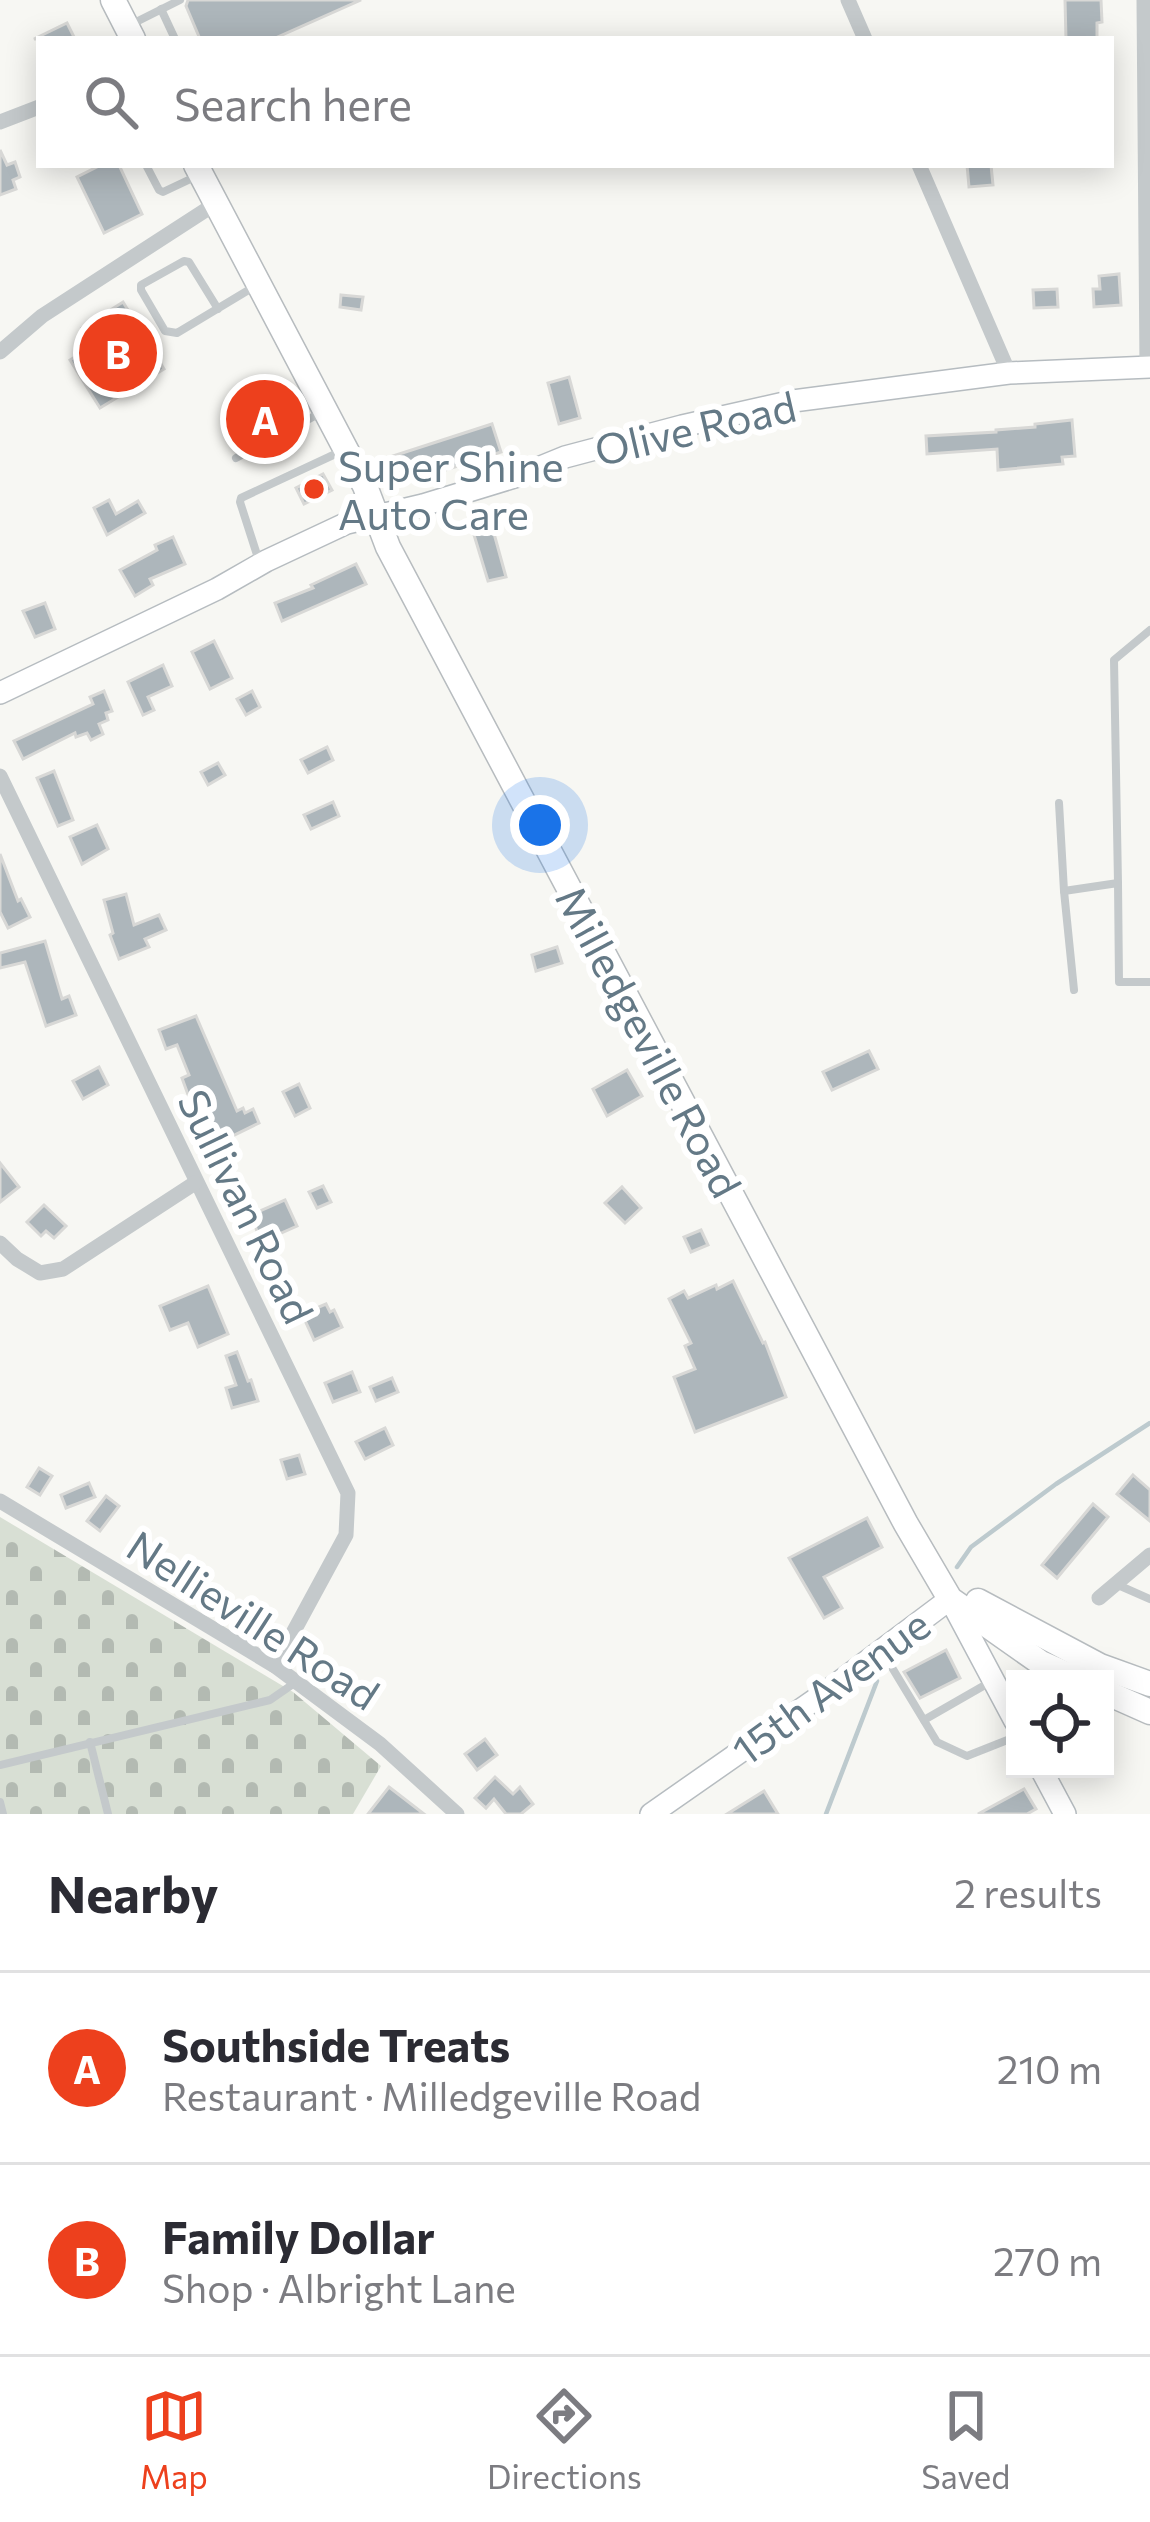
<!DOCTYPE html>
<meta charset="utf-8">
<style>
:root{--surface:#fff;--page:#f2f2f3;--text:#2b2b33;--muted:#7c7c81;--line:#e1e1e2;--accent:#ed401d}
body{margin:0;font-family:Commissioner,sans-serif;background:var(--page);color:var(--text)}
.controls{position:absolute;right:36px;bottom:36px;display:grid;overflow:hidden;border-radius:0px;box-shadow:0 6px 30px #0003}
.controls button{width:108px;height:108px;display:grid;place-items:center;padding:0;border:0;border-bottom:3px solid var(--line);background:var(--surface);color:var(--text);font:60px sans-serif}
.you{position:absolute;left:540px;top:825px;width:42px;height:42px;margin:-30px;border:9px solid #fff;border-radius:50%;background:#1a73e8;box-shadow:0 0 0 18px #1a73e833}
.badge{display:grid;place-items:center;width:78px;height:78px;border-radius:50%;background:var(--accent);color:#fff;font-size:39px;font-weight:700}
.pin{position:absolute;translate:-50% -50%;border:6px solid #fff;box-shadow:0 3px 12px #0006}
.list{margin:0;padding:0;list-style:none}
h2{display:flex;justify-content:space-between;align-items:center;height:156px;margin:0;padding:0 48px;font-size:51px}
h2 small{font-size:39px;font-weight:400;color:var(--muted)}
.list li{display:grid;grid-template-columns:78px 1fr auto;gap:36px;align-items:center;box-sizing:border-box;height:192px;padding:0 48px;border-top:3px solid var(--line)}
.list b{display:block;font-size:45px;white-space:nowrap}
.list p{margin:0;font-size:39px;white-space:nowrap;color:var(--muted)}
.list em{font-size:39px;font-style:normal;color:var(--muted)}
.icon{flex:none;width:66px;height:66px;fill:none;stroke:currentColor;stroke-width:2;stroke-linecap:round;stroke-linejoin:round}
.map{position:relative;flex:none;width:1150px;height:1814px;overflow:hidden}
.search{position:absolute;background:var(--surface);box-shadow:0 6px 30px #0003;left:36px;right:36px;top:36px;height:132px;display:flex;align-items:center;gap:30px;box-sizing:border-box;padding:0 42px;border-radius:0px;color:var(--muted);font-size:45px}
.sheet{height:540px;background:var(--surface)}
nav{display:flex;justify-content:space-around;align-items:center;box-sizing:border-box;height:168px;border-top:3px solid var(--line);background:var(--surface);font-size:33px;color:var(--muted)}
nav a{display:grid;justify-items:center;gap:6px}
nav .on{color:var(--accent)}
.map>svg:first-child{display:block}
.cemetery{fill:url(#cemetery-stones)}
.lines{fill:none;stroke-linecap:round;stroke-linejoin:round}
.stream{stroke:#bdcace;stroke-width:4.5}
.building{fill:#adb6bb;stroke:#d8d8d6;stroke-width:3}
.secondary-casing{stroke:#b6bcc0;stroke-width:24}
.primary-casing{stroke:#b7bcbf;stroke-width:27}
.lane{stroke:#c4c9cb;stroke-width:8}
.street{stroke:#c4c9cb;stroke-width:15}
.secondary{stroke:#fff;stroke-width:21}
.primary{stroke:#fff;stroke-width:24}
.poi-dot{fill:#ed401d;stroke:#fff;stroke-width:4.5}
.labels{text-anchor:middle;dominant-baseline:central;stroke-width:12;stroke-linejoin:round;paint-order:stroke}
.street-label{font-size:42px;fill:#647986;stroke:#fff}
.poi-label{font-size:42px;fill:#647986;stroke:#fff;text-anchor:start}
</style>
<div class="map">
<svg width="1150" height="1814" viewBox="0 0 1150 1814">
<defs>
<pattern id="cemetery-stones" width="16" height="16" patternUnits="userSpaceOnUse" patternTransform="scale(3)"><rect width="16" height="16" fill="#d8dfd4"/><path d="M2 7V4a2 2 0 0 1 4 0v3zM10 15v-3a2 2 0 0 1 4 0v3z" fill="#b3bab2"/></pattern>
</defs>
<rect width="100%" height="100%" fill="#f7f7f3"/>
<polygon class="cemetery" points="0,1517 293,1692 381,1766 353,1814 0,1814"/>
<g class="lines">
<g class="stream">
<polyline points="957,1567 971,1547 1056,1484 1150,1423"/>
<polyline points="826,1814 877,1681"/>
</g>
</g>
<g class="building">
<polygon points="188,0 361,0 273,39 200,39 186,6"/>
<polygon points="1065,0 1101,0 1102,22 1097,23 1097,39 1066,39"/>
<polygon points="67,23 75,39 34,39"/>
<polygon points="0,150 7,165 15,162 20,177 13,180 16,189 0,195"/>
<polygon points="101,165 119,165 142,214 104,233 77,177"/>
<polygon points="967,165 991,165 993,185 969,187"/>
<polygon points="1119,274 1121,305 1094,307 1093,289 1100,289 1099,276"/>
<polygon points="1057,289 1058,307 1034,308 1033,290"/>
<polygon points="341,295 363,297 361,310 340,307"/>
<polygon points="123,302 164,369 100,408 70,360 93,346 82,328"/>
<polygon points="569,377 580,418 559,424 548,383"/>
<polygon points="282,405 287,416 248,434 243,423"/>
<polygon points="1072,420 1075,456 1062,457 1063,464 998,470 997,449 927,454 926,436 996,432 996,430 1035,427 1035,424"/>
<polygon points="492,424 501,452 402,484 393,456"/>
<polygon points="323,474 332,490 304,504 296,488"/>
<polygon points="109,500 116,514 138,501 145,513 107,535 94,508"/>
<polygon points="490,519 506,577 488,581 471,525"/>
<polygon points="173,537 185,564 150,579 153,585 135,596 120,570 157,550 155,545"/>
<polygon points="356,564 366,584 282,621 275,603 313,588 311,585"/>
<polygon points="45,603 55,629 35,637 23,611"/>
<polygon points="214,641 232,678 210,689 192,652"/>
<polygon points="163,665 172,686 148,697 154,710 143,715 128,682"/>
<polygon points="104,691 112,711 106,713 108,720 99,724 103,734 91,740 87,733 76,737 75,733 23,759 14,741 93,704 90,697"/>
<polygon points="252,691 260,707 246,715 237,699"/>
<polygon points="327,747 333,760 308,773 301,760"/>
<polygon points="218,763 225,775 208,785 201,772"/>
<polygon points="54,771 73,820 58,826 37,778"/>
<polygon points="333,802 339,816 311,829 304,815"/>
<polygon points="97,825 108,849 82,864 70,837"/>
<polygon points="0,854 18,901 21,899 30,917 8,928 0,912"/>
<polygon points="126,894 134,925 159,915 166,930 145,939 149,947 119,959 110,935 113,933 104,900"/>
<polygon points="45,941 62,999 69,996 76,1015 46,1026 25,962 0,968 0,953"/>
<polygon points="557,947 562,963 536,971 532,955"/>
<polygon points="196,1016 237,1111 243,1108 245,1113 253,1109 259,1123 212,1146 195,1114 182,1078 189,1075 177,1045 166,1049 159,1030"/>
<polygon points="869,1051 878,1069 832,1090 823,1072"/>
<polygon points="99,1067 108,1085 83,1099 73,1081"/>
<polygon points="627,1070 642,1096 607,1116 593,1089"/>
<polygon points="299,1084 310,1108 295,1116 283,1092"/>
<polygon points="0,1163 19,1187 0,1202"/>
<polygon points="323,1186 331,1202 317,1208 309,1192"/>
<polygon points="622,1187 641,1208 625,1223 605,1203"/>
<polygon points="285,1200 297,1226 261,1242 251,1215"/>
<polygon points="44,1205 66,1226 54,1238 46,1231 41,1236 27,1222"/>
<polygon points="701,1230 708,1245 691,1252 684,1237"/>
<polygon points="733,1281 763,1343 765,1342 786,1397 695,1432 674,1377 695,1369 685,1346 691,1343 669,1299 684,1291 688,1298 716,1285 717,1289"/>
<polygon points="208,1286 228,1334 198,1347 188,1323 170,1330 160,1306"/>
<polygon points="326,1304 330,1312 334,1310 342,1327 314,1340 302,1314"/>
<polygon points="237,1352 248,1381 251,1380 258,1401 232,1408 226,1388 236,1385 226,1356"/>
<polygon points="352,1372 360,1392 333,1402 325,1383"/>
<polygon points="392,1378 398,1392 376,1401 370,1387"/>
<polygon points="385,1428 393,1445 365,1459 356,1442"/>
<polygon points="299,1455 305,1474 287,1479 281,1460"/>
<polygon points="39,1468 52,1476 40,1495 27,1487"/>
<polygon points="1133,1475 1150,1490 1150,1521 1117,1494"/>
<polygon points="89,1483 95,1497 66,1508 61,1495"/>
<polygon points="106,1496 119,1506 100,1531 87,1521"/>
<polygon points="1093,1504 1108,1517 1057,1578 1042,1565"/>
<polygon points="867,1518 882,1547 824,1577 842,1608 824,1618 789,1558"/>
<polygon points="946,1650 960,1678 920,1698 904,1672"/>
<polygon points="485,1739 497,1755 477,1770 465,1754"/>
<polygon points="495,1777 513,1794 520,1787 533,1804 521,1814 506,1814 494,1799 486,1808 475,1798"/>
<polygon points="389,1787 424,1814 368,1814"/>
<polygon points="1024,1789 1036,1809 1027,1814 978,1814"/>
<polygon points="764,1791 778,1814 727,1814"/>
</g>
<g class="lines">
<g class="secondary-casing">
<g id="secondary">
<polyline points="0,693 217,589 266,561 347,523 423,505 521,475 565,457 682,426 793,401 1009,373 1150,367"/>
<polyline points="1041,1769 1065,1814"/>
<polyline points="651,1814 826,1692 950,1599 1015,1721"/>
</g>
</g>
<g class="primary-casing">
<g id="primary">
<polyline points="113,0 133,39"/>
<polyline points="196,165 365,486 388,547 906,1524 950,1599 1041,1663 1077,1679"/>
<polyline points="978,1601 1100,1666 1150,1684"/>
<polyline points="1105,1692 1150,1712"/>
</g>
</g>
<g class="lane">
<polyline points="161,9 175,39"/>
<polyline points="128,26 180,0"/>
<polyline points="146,165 159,190 163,192 199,175"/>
<polyline points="218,309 189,262 184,261 141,285 141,290 165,331 177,333 257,285"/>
<polyline points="236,458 324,411"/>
<polyline points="260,564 240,502 241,498 344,450"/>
<polyline points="1059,803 1064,891"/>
<polyline points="1118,883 1114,660 1150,630"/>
<polyline points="1074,990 1064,891 1118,883 1119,982 1150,982"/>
<polyline points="1118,1585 1150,1599"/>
<polyline points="882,1651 937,1742 967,1756 1015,1737"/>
<polyline points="924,1720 992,1681"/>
<polyline points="90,1742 108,1814"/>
<polyline points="0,1765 270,1700 296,1682"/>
<polyline points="0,1802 3,1814"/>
</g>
<g class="street">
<polyline points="848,0 865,39"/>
<polyline points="1144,0 1147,367"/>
<polyline points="0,122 39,107"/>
<polyline points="919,165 1009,373"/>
<polyline points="0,352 42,316 215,204"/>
<polyline points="0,776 348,1493 346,1535 275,1666"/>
<polyline points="0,1243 17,1259 40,1273 63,1269 195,1183"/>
<polyline points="0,1501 275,1666 380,1744 457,1814"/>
<polyline points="1099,1598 1150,1555"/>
</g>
<use href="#secondary" class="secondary"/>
<use href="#primary" class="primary"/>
</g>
<circle class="poi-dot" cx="314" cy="489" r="12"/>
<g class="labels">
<g class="street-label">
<text transform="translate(695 427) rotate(-13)">Olive Road</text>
<text transform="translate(650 1041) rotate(62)">Milledgeville Road</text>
<text transform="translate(247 1206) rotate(64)">Sullivan Road</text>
<text transform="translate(254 1619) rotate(33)">Nellieville Road</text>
<text transform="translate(830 1686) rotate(-36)">15th Avenue</text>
</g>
<g class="poi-label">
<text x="338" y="465">Super Shine<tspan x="338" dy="48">Auto Care</tspan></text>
</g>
</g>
</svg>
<div class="controls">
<button><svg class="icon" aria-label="locate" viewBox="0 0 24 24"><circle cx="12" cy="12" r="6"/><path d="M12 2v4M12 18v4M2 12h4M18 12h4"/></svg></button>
</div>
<div class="you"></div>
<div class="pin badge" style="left:265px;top:419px">A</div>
<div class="pin badge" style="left:118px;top:353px">B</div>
<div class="search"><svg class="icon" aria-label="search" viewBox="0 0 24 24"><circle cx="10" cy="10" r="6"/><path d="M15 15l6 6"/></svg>Search here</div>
</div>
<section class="sheet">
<h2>Nearby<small>2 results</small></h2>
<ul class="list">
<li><span class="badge">A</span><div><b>Southside Treats</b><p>Restaurant · Milledgeville Road</p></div><em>210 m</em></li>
<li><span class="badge">B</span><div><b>Family Dollar</b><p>Shop · Albright Lane</p></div><em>270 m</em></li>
</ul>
</section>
<nav>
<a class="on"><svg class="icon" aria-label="map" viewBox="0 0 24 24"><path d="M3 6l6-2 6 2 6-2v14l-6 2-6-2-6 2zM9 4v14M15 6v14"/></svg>Map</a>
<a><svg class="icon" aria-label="directions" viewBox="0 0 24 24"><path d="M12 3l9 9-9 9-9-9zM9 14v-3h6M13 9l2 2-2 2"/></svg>Directions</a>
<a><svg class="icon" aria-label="saved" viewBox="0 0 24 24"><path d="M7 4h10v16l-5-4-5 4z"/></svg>Saved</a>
</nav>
